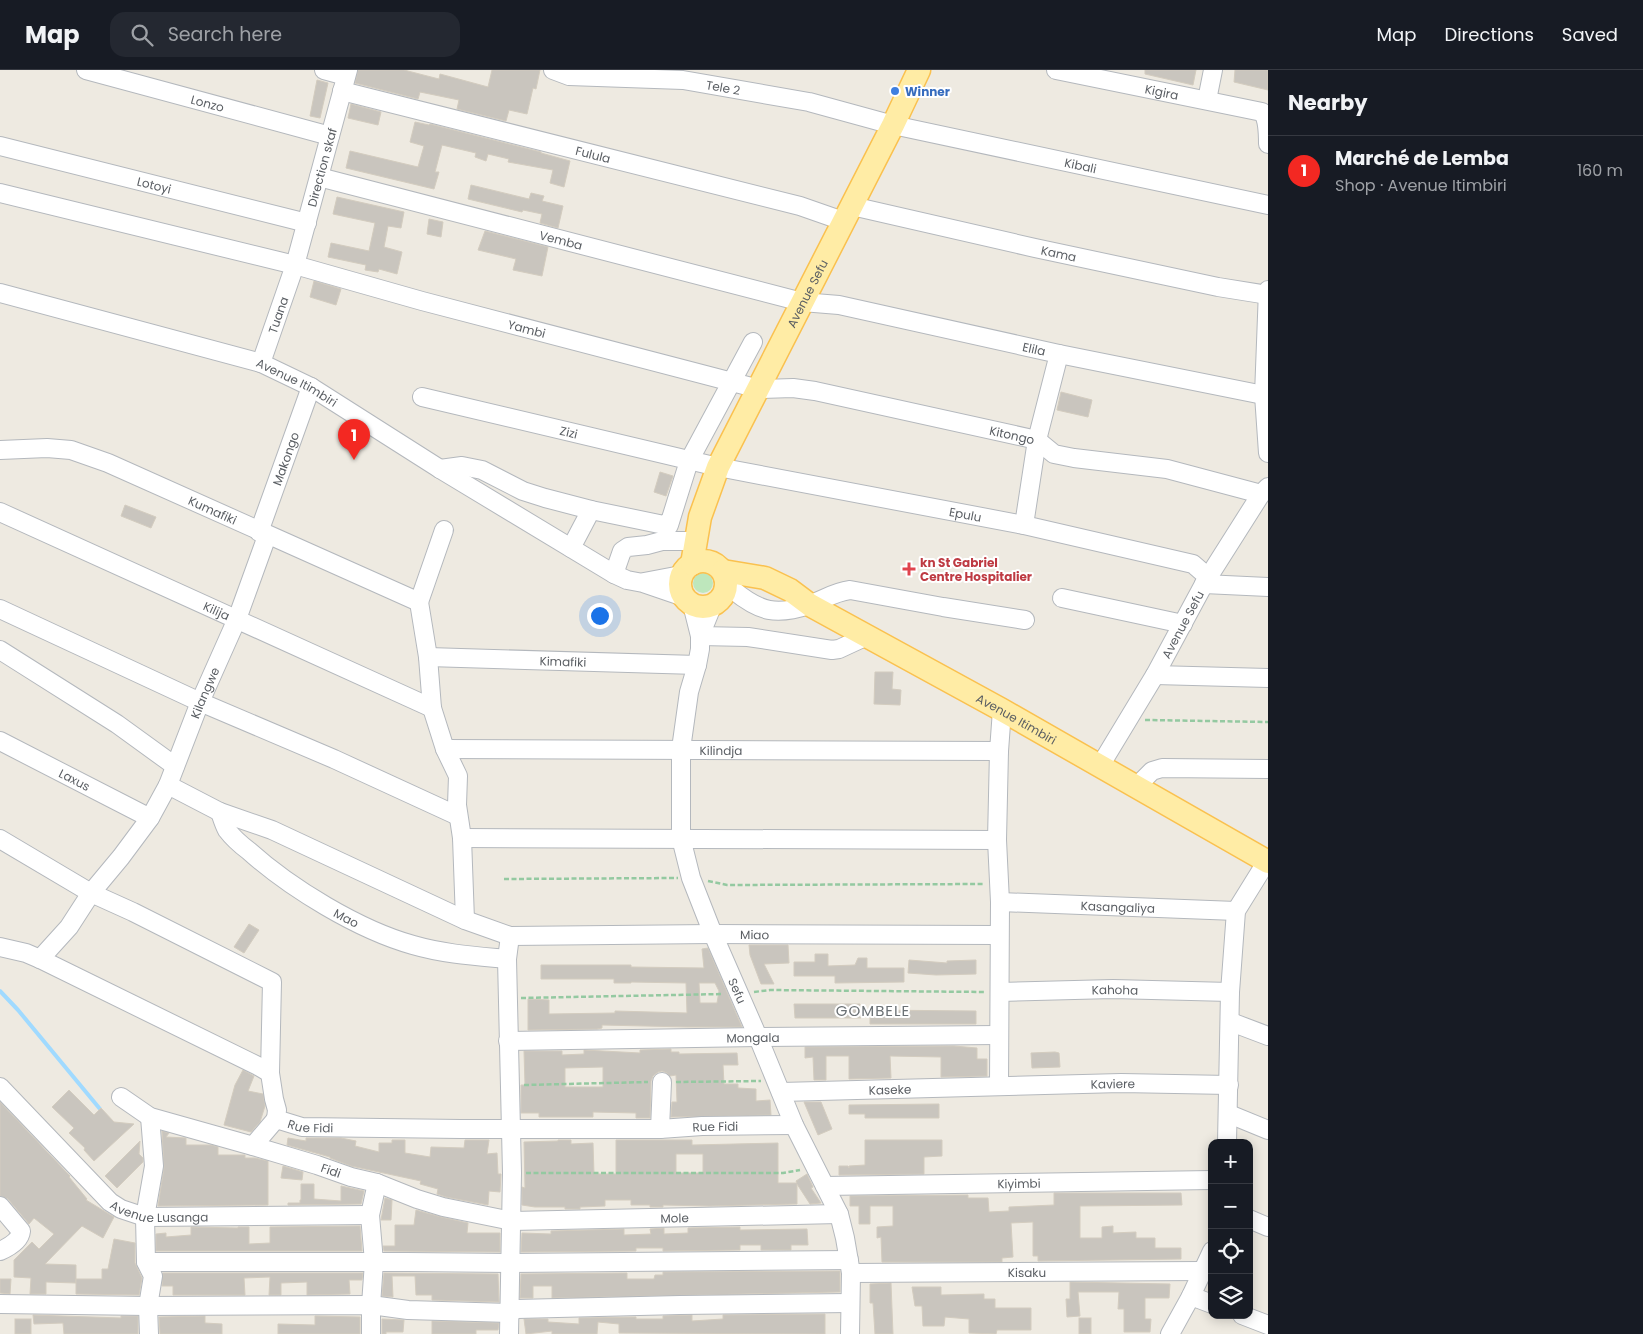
<!DOCTYPE html>
<meta charset="utf-8">
<style>
:root{--surface:#171b24;--page:#242831;--text:#f1f3f6;--muted:#9ea1a6;--line:#363941;--accent:#f32822}
body{margin:0;font-family:Poppins,sans-serif;background:var(--page);color:var(--text)}
.controls{position:absolute;right:15px;bottom:15px;display:grid;overflow:hidden;border-radius:10px;box-shadow:0 2px 12px #0003}
.controls button{width:45px;height:45px;display:grid;place-items:center;padding:0;border:0;border-bottom:1px solid var(--line);background:var(--surface);color:var(--text);font:25px sans-serif}
.you{position:absolute;left:599px;top:545px;width:18px;height:18px;margin:-12px;border:4px solid #fff;border-radius:50%;background:#1a73e8;box-shadow:0 0 0 8px #1a73e833}
.badge{display:grid;place-items:center;width:32px;height:32px;border-radius:50%;background:var(--accent);color:#fff;font-size:16px;font-weight:700}
.pin{position:absolute;translate:-50% -41px;filter:drop-shadow(0 1px 2px #0008)}
.pin::after{content:'';position:absolute;top:26px;width:18px;height:15px;background:inherit;clip-path:polygon(0 0,100% 0,50% 100%)}
.list{margin:0;padding:0;list-style:none}
h2{display:flex;justify-content:space-between;align-items:center;height:65px;margin:0;padding:0 20px;font-size:21px}
h2 small{font-size:16px;font-weight:400;color:var(--muted)}
.list li{display:grid;grid-template-columns:32px 1fr auto;gap:15px;align-items:center;box-sizing:border-box;height:70px;padding:0 20px;border-top:1px solid var(--line)}
.list b{display:block;font-size:19px;white-space:nowrap}
.list p{margin:0;font-size:16px;white-space:nowrap;color:var(--muted)}
.list em{font-size:16px;font-style:normal;color:var(--muted)}
.icon{flex:none;width:28px;height:28px;fill:none;stroke:currentColor;stroke-width:2;stroke-linecap:round;stroke-linejoin:round}
.map{position:relative;flex:none;width:1268px;height:1264px;overflow:hidden}
header{display:flex;align-items:center;gap:30px;box-sizing:border-box;height:70px;padding:0 25px;background:var(--surface);border-bottom:1px solid var(--line)}
header strong{font-size:24px}
nav{display:flex;gap:28px;margin-inline-start:auto;font-size:18px}
.search{width:350px;height:45px;background:var(--page);display:flex;align-items:center;gap:12px;box-sizing:border-box;padding:0 18px;border-radius:15px;color:var(--muted);font-size:19px}
main{display:flex}
aside{flex:1;background:var(--surface)}
.map>svg:first-child{display:block}
.grass{fill:#bee7bc}
.lines{fill:none;stroke-linecap:round;stroke-linejoin:round}
.stream{stroke:#a0daff;stroke-width:4}
.building{fill:#c9c5be;stroke:#d3ccbf;fill-rule:evenodd}
.minor-casing{stroke:#b4b8bd;stroke-width:20}
.major-casing{stroke:#fac14f;stroke-width:25}
.path{stroke:#94c9a1;stroke-width:2.5;stroke-dasharray:5 2.5;stroke-linecap:butt}
.minor{stroke:#fff;stroke-width:18}
.major{stroke:#ffeca5;stroke-width:22}
.shop-dot{fill:#3f7fe0;stroke:#fff;stroke-width:2}
.health-dot{fill:#e0444e;stroke:#fff;stroke-width:2}
.labels{text-anchor:middle;dominant-baseline:central;stroke-width:4;stroke-linejoin:round;paint-order:stroke}
.street-label{font-size:12px;fill:#5a5e63;stroke:#fff}
.shop-label{font-size:12px;font-weight:bold;fill:#366cbe;stroke:#fff;text-anchor:start}
.health-label{font-size:12px;font-weight:bold;fill:#be3a42;stroke:#fff;text-anchor:start}
.quarter-label{font-size:15px;letter-spacing:1px;fill:#6b7175;stroke:#fff}
</style>
<header>
<strong>Map</strong>
<div class="search"><svg class="icon" aria-label="search" viewBox="0 0 24 24"><circle cx="10" cy="10" r="6"/><path d="M15 15l6 6"/></svg>Search here</div>
<nav><a>Map</a><a>Directions</a><a>Saved</a></nav>
</header>
<main>
<div class="map">
<svg width="1268" height="1264" viewBox="0 0 1268 1264">
<rect width="100%" height="100%" fill="#eeeae1"/>
<circle class="grass" cx="703" cy="513" r="10"/>
<g class="lines">
<polyline class="stream" points="0,921 18,940 100,1039"/>
</g>
<g class="building">
<polygon points="358,0 404,0 439,9 440,4 488,17 492,0 540,0 536,19 533,18 527,44 509,40 506,51 457,39 459,30 420,22 418,29 355,13"/>
<polygon points="1145,0 1196,0 1193,15 1145,4"/>
<polygon points="1235,0 1268,0 1268,20 1234,12"/>
<polygon points="317,10 328,13 320,48 310,46"/>
<polygon points="351,34 381,42 378,55 348,48"/>
<polygon points="415,52 429,55 430,54 541,82 541,83 570,91 564,117 550,113 553,100 508,92 509,89 488,84 486,91 475,87 476,83 442,75 435,102 439,102 434,119 346,98 350,81 418,97 424,76 410,72"/>
<polygon points="471,115 529,129 531,123 544,126 542,131 563,136 558,158 540,153 542,144 523,140 522,142 468,129"/>
<polygon points="337,127 404,142 401,158 388,156 384,177 402,182 397,204 379,199 378,202 365,200 366,195 328,187 331,173 369,181 375,153 333,144"/>
<polygon points="429,149 443,152 441,167 427,164"/>
<polygon points="485,161 548,177 542,206 513,200 516,189 478,180"/>
<polygon points="314,211 341,219 336,235 310,227"/>
<polygon points="1061,322 1092,330 1088,347 1057,340"/>
<polygon points="660,402 673,406 666,426 654,422"/>
<polygon points="125,435 156,447 151,458 121,446"/>
<polygon points="875,602 893,602 892,619 901,620 900,635 874,634"/>
<polygon points="249,854 259,860 244,883 234,877"/>
<polygon points="749,875 788,875 789,893 764,894 774,914 761,914 750,885"/>
<path d="M708,878L742,957H688L602,955V958L597,959L528,960V929L549,930V944L615,943V941L687,943L686,913L631,912V913H614V909H541V895H631V897L704,898L702,879ZM699,913H715L719,921L717,933H700Z"/>
<polygon points="815,884 828,884 828,896 855,895 858,888 867,888 867,898 904,898 904,912 835,913 835,906 794,906 794,892 815,892"/>
<polygon points="909,890 947,893 947,891 976,890 976,904 936,905 908,903"/>
<polygon points="794,934 860,934 861,948 795,948"/>
<polygon points="870,940 976,941 976,954 870,954"/>
<polygon points="954,976 977,978 977,989 987,989 987,1006 941,1007 941,987 890,986 891,1008 849,1009 849,986 826,986 826,1010 814,1010 813,987 805,988 805,977"/>
<path d="M671,979V982H679V984L737,983L738,995H723L724,1014H738V1018L756,1019V1031L770,1030L771,1045L671,1047L672,1032H677L676,1005L670,1006L667,1003L662,1001L658,1002L653,1006L651,1011L650,1048H636V1043L593,1042V1047H539V1043H521V1015H525L524,981H562V985L584,984V980L640,983V980ZM603,997V1017H565V998Z"/>
<polygon points="1055,982 1059,983 1060,997 1032,998 1031,983"/>
<polygon points="243,1000 254,1006 248,1021 263,1024 265,1036 260,1052 251,1062 224,1055 235,1015"/>
<polygon points="69,1020 94,1045 101,1038 114,1052 134,1054 94,1091 84,1080 85,1078 69,1063 74,1058 52,1037"/>
<polygon points="0,1032 70,1106 69,1107 87,1129 86,1130 114,1147 103,1168 82,1156 45,1194 76,1195 76,1213 46,1212 46,1224 30,1224 31,1208 14,1207 14,1190 32,1172 39,1179 54,1164 34,1148 29,1154 8,1129 0,1126"/>
<polygon points="804,1032 821,1032 832,1059 818,1065"/>
<polygon points="939,1034 939,1048 865,1048 865,1044 849,1044 849,1035"/>
<polygon points="162,1061 169,1063 166,1067 186,1068 186,1075 211,1075 218,1077 218,1085 245,1085 245,1088 255,1088 268,1091 268,1135 158,1136 164,1098"/>
<polygon points="288,1068 306,1071 306,1068 341,1068 356,1071 355,1076 379,1082 379,1073 392,1073 392,1070 405,1070 405,1083 430,1087 431,1077 464,1078 465,1070 489,1070 487,1084 497,1083 498,1104 501,1104 500,1122 489,1121 488,1135 446,1127 437,1124 438,1119 420,1114 421,1111 351,1096 330,1088 330,1087 287,1075"/>
<path d="M558,1070H571V1074L593,1073L594,1104H616V1070H692V1075L778,1073V1113H797L796,1111L807,1104L813,1117L811,1118L821,1133L810,1134L797,1114V1134L709,1136L663,1135V1137H650V1135H631V1130H605V1136L580,1137V1139H565V1137H535L522,1135V1117L525,1118L524,1072L558,1071ZM676,1084H703V1103H676Z"/>
<polygon points="865,1070 942,1070 942,1086 924,1087 924,1104 839,1105 839,1096 848,1096 849,1098 849,1096 865,1095"/>
<polygon points="140,1071 139,1084 143,1088 143,1092 117,1118 105,1106"/>
<polygon points="283,1096 303,1102 302,1110 281,1108"/>
<polygon points="301,1114 314,1114 314,1129 341,1131 341,1116 364,1121 361,1134 288,1135 288,1133 300,1133 300,1130 301,1130"/>
<polygon points="1054,1123 1181,1123 1182,1135 1080,1136 1080,1168 1102,1168 1102,1157 1113,1156 1113,1163 1136,1162 1136,1168 1155,1168 1155,1178 1181,1178 1181,1189 1038,1191 1038,1186 1033,1186 1033,1152 1011,1153 1013,1187 1002,1188 1002,1192 882,1192 881,1167 877,1168 877,1157 893,1156 893,1136 870,1136 870,1154 859,1154 859,1136 850,1136 850,1126 968,1125 968,1128 988,1128 989,1142 1009,1141 1009,1137 1054,1135"/>
<polygon points="385,1128 392,1130 391,1150 381,1150"/>
<polygon points="416,1140 441,1147 468,1153 467,1163 500,1163 500,1182 384,1181 383,1176 395,1176 395,1155 414,1155"/>
<polygon points="360,1156 362,1181 156,1181 156,1164 166,1163 166,1167 191,1165 191,1157 238,1158 238,1157 249,1157 249,1174 270,1173 270,1157"/>
<polygon points="740,1157 740,1160 807,1159 808,1175 791,1175 791,1180 761,1180 761,1175 740,1175 740,1180 663,1181 663,1178 636,1178 636,1181 521,1182 522,1163 551,1164 551,1161 624,1159 624,1165 651,1164 650,1159 664,1158 664,1164 688,1163 688,1158"/>
<polygon points="114,1169 135,1173 135,1193 142,1208 139,1225 76,1224 76,1209 102,1209 102,1199 108,1199"/>
<polygon points="840,1201 840,1222 552,1228 552,1216 533,1216 533,1228 520,1228 521,1204 627,1203 627,1209 654,1209 655,1205 663,1205 663,1202"/>
<polygon points="163,1203 363,1203 362,1210 349,1210 350,1224 307,1225 307,1212 281,1213 281,1225 269,1225 270,1207 244,1208 245,1225 173,1225 173,1216 162,1216"/>
<polygon points="384,1203 498,1204 499,1232 432,1230 432,1225 416,1225 415,1206 392,1206 393,1227 382,1226"/>
<polygon points="0,1209 11,1209 10,1224 0,1223"/>
<polygon points="1070,1212 1170,1214 1169,1228 1145,1228 1145,1249 1151,1249 1150,1262 1124,1262 1124,1239 1118,1239 1119,1222 1078,1222 1080,1246 1067,1247 1066,1229 1070,1229"/>
<polygon points="891,1213 893,1264 875,1264 873,1233 870,1233 870,1214"/>
<polygon points="912,1217 941,1217 941,1225 984,1224 984,1229 995,1229 995,1238 1031,1238 1031,1260 997,1260 996,1264 969,1263 969,1249 945,1247 944,1256 923,1256 922,1236 915,1236"/>
<polygon points="825,1244 825,1264 619,1263 619,1254 598,1252 597,1264 552,1264 552,1261 526,1264 524,1249 548,1249 548,1252 579,1254 579,1248 636,1247 636,1249 663,1249 663,1246 692,1245 692,1251 723,1249 723,1245"/>
<polygon points="33,1245 121,1248 121,1246 138,1246 138,1264 64,1264 63,1253 34,1254"/>
<polygon points="205,1246 205,1253 222,1254 222,1264 160,1264 159,1247"/>
<polygon points="315,1246 360,1247 360,1264 278,1264 278,1254 315,1255"/>
<rect x="1079" y="1248" width="12" height="16"/>
<rect x="15" y="1249" width="16" height="15"/>
<polygon points="382,1249 404,1250 403,1262 386,1262 386,1264 382,1264"/>
<polygon points="432,1251 499,1253 498,1260 476,1260 476,1264 432,1264"/>
</g>
<g class="lines">
<g class="minor-casing">
<g id="minor">
<path id="s1" d="M86,0L330,66"/>
<polyline points="324,0 346,6"/>
<path id="s2" d="M553,0L569,6L683,10L809,32L893,55L1268,135"/>
<path id="s3" d="M1056,0L1262,42C1268,49 1268,64 1268,74"/>
<path id="s4" d="M342,21L800,136L843,151"/>
<polyline points="1207,30 1213,0"/>
<path id="s5" d="M0,76L307,153"/>
<path id="s6" d="M319,107L802,232L839,235L1059,284L1268,326"/>
<path id="s7" d="M0,123L295,195L422,231L759,319L793,318L815,321L1037,370L1054,384L1074,388L1167,399L1261,424"/>
<path id="s8" d="M852,136L1035,178L1218,217L1268,225"/>
<polyline points="1268,220 1264,325 1268,383"/>
<path id="s9" d="M0,223L261,293L311,317L440,399L614,504L627,510L643,513L684,527"/>
<path id="s10" d="M261,293L295,195L348,0"/>
<path id="s11" d="M422,327L718,397L1024,455L1193,494L1208,507"/>
<path id="s12" d="M0,380L47,378L71,380L108,393L419,532"/>
<polyline points="440,399 462,396 482,400 523,421 545,428 591,440 664,455 669,455 689,391 753,272"/>
<path id="s13" d="M0,442L432,638"/>
<polyline points="1024,455 1037,370 1059,284"/>
<path id="s14" d="M259,462L311,317"/>
<polyline points="571,478 591,440"/>
<polyline points="614,504 622,481 628,477 647,475 662,471 696,471"/>
<polyline points="644,512 681,505"/>
<polyline points="1204,514 1268,517"/>
<path d="M733,520C760,542 776,546 809,535C823,530 834,522 850,520L943,537L1025,550"/>
<polyline points="1062,528 1183,554"/>
<polyline points="419,532 428,587 432,638 445,679 458,706 457,735 462,768 465,850"/>
<polyline points="419,532 444,460"/>
<path id="s15" d="M692,534L700,566V579L697,595L689,622L681,679V768L691,808L713,864L758,967L794,1055L839,1144L845,1168L851,1203L850,1264"/>
<polyline points="0,539 200,632 334,689 458,746"/>
<polyline points="700,566 748,567 832,580 839,579 867,566"/>
<polyline points="700,566 713,534"/>
<polyline points="0,580 117,654 175,696"/>
<path id="s16" d="M428,587L697,595"/>
<polyline points="1155,605 1268,608"/>
<path id="s17" d="M0,671L150,748"/>
<path id="s18" d="M445,679L999,681"/>
<path id="s19" d="M1100,696L1155,605L1204,514L1261,424L1268,417"/>
<path id="s20" d="M168,715L220,742L272,760L465,850L510,866L713,864L999,865"/>
<polyline points="1137,716 1152,701 1162,698 1268,699"/>
<path id="s21" d="M220,742C222,748 224,755 227,760C233,768 241,775 249,781C290,818 359,860 413,875C444,884 475,886 507,889"/>
<polyline points="462,768 997,770"/>
<path id="s22" d="M0,769L91,823L133,842L272,912L270,1003L274,1029L277,1040L276,1049L302,1057L461,1059H660L702,1056L794,1055"/>
<path id="s23" d="M1000,832L1236,841"/>
<polyline points="0,877 26,883 40,889 258,996 270,1003"/>
<path id="s24" d="M40,889L69,857L91,823L121,787L150,748L168,715L200,632L237,549L267,466"/>
<path id="s25" d="M1000,922L1113,919L1230,922"/>
<polyline points="1231,952 1268,966"/>
<path id="s26" d="M508,971L758,967L999,965"/>
<polyline points="999,1016 1000,832 997,770 999,681 1002,640"/>
<path id="s27" d="M0,1017L110,1132L121,1139L145,1147L370,1145"/>
<path id="s28" d="M781,1022L1121,1013L1229,1015"/>
<path id="s29" d="M121,1027L150,1047L253,1076L317,1095L351,1107L377,1113L417,1129L443,1137L512,1151L839,1144"/>
<polyline points="1229,1044 1268,1060"/>
<polyline points="660,1059 662,1012"/>
<polyline points="1227,1073 1230,922 1236,841 1267,791"/>
<polyline points="253,1076 276,1049"/>
<path id="s30" d="M825,1116L1212,1110"/>
<path d="M0,1136L21,1161C20,1171 9,1177 0,1181"/>
<polyline points="1249,1149 1268,1157"/>
<polyline points="146,1192 408,1192 510,1193 849,1190"/>
<path id="s31" d="M851,1203L1203,1201"/>
<polyline points="1191,1226 1212,1234"/>
<polyline points="0,1234 148,1236 371,1235 408,1240 509,1243 517,1239 680,1235 850,1233"/>
<polyline points="1242,1245 1268,1255"/>
<polyline points="149,1264 148,1236 153,1206 146,1192 145,1147 154,1096 150,1047"/>
<polyline points="371,1264 371,1235 374,1192 370,1145 377,1113"/>
<polyline points="509,1264 512,1103 507,889 510,866"/>
<polyline points="1170,1264 1191,1226 1212,1181"/>
</g>
</g>
<g class="major-casing">
<g id="major">
<circle cx="703" cy="514" r="23"/>
<path id="s32" d="M692,494L700,447L718,397L893,55L919,0"/>
<path id="s33" d="M723,501L765,508L790,520L810,535L1002,640L1268,792"/>
</g>
</g>
<g class="path">
<polyline points="1145,650 1268,652"/>
<polyline points="504,809 678,808"/>
<polyline points="708,811 727,815 985,814"/>
<polyline points="754,922 770,920 986,922"/>
<polyline points="521,928 723,924"/>
<polyline points="676,1012 761,1011"/>
<polyline points="524,1015 648,1012"/>
<polyline points="526,1103 783,1103 800,1100"/>
</g>
<use href="#minor" class="minor"/>
<use href="#major" class="major"/>
</g>
<circle class="shop-dot" cx="895" cy="21" r="5"/>
<path class="health-dot" d="M906.5 491.5h5v5h5v5h-5v5h-5v-5h-5v-5h5z"/>
<g class="labels">
<g class="street-label">
<text stroke="none"><textPath href="#s2" startOffset="172">Tele 2</textPath></text>
<text stroke="none"><textPath href="#s3" startOffset="108">Kigira</textPath></text>
<text stroke="none"><textPath href="#s1" startOffset="126">Lonzo</textPath></text>
<text stroke="none"><textPath href="#s4" startOffset="259">Fulula</textPath></text>
<text stroke="none"><textPath href="#s2" startOffset="538">Kibali</textPath></text>
<text stroke="none"><textPath href="#s10" startOffset="205">Direction skaf</textPath></text>
<text stroke="none"><textPath href="#s5" startOffset="159">Lotoyi</textPath></text>
<text stroke="none"><textPath href="#s6" startOffset="250">Vemba</textPath></text>
<text stroke="none"><textPath href="#s8" startOffset="212">Kama</textPath></text>
<text stroke="none"><textPath href="#s32" startOffset="296">Avenue Sefu</textPath></text>
<text stroke="none"><textPath href="#s10" startOffset="51">Tuana</textPath></text>
<text stroke="none"><textPath href="#s7" startOffset="544">Yambi</textPath></text>
<text stroke="none"><textPath href="#s6" startOffset="736">Elila</textPath></text>
<text stroke="none"><textPath href="#s9" startOffset="311">Avenue Itimbiri</textPath></text>
<text stroke="none"><textPath href="#s11" startOffset="151">Zizi</textPath></text>
<text stroke="none"><textPath href="#s7" startOffset="1042">Kitongo</textPath></text>
<text stroke="none"><textPath href="#s14" startOffset="78">Makongo</textPath></text>
<text stroke="none"><textPath href="#s12" startOffset="225">Kumafiki</textPath></text>
<text stroke="none"><textPath href="#s11" startOffset="556">Epulu</textPath></text>
<text stroke="none"><textPath href="#s13" startOffset="238">Kilija</textPath></text>
<text stroke="none"><textPath href="#s19" startOffset="164">Avenue Sefu</textPath></text>
<text stroke="none"><textPath href="#s16" startOffset="135">Kimafiki</textPath></text>
<text stroke="none"><textPath href="#s24" startOffset="316">Kilangwe</textPath></text>
<text stroke="none"><textPath href="#s33" startOffset="331">Avenue Itimbiri</textPath></text>
<text stroke="none"><textPath href="#s18" startOffset="276">Kilindja</textPath></text>
<text stroke="none"><textPath href="#s17" startOffset="84">Laxus</textPath></text>
<text stroke="none"><textPath href="#s23" startOffset="118">Kasangaliya</textPath></text>
<text stroke="none"><textPath href="#s21" startOffset="168">Mao</textPath></text>
<text stroke="none"><textPath href="#s20" startOffset="619">Miao</textPath></text>
<text stroke="none"><textPath href="#s25" startOffset="115">Kahoha</textPath></text>
<text stroke="none"><textPath href="#s15" startOffset="400">Sefu</textPath></text>
<text stroke="none"><textPath href="#s26" startOffset="245">Mongala</textPath></text>
<text stroke="none"><textPath href="#s28" startOffset="332">Kaviere</textPath></text>
<text stroke="none"><textPath href="#s28" startOffset="109">Kaseke</textPath></text>
<text stroke="none"><textPath href="#s22" startOffset="481">Rue Fidi</textPath></text>
<text stroke="none"><textPath href="#s22" startOffset="886">Rue Fidi</textPath></text>
<text stroke="none"><textPath href="#s29" startOffset="224">Fidi</textPath></text>
<text stroke="none"><textPath href="#s30" startOffset="194">Kiyimbi</textPath></text>
<text stroke="none"><textPath href="#s27" startOffset="211">Avenue Lusanga</textPath></text>
<text stroke="none"><textPath href="#s29" startOffset="575">Mole</textPath></text>
<text stroke="none"><textPath href="#s31" startOffset="176">Kisaku</textPath></text>
</g>
<g class="shop-label">
<text x="905" y="21">Winner</text>
</g>
<g class="health-label">
<text x="920" y="492">kn St Gabriel<tspan x="920" dy="14">Centre Hospitalier</tspan></text>
</g>
<g class="quarter-label">
<text x="873" y="940">GOMBELE</text>
</g>
</g>
</svg>
<div class="controls">
<button>+</button>
<button>−</button>
<button><svg class="icon" aria-label="locate" viewBox="0 0 24 24"><circle cx="12" cy="12" r="6"/><path d="M12 2v4M12 18v4M2 12h4M18 12h4"/></svg></button>
<button><svg class="icon" aria-label="layers" viewBox="0 0 24 24"><path d="M12 4l9 5-9 5-9-5zM3 14l9 5 9-5"/></svg></button>
</div>
<div class="you"></div>
<div class="pin badge" style="left:354px;top:390px">1</div>
</div>
<aside>
<h2>Nearby<small></small></h2>
<ul class="list">
<li><span class="badge">1</span><div><b>Marché de Lemba</b><p>Shop · Avenue Itimbiri</p></div><em>160 m</em></li>
</ul>
</aside>
</main>
